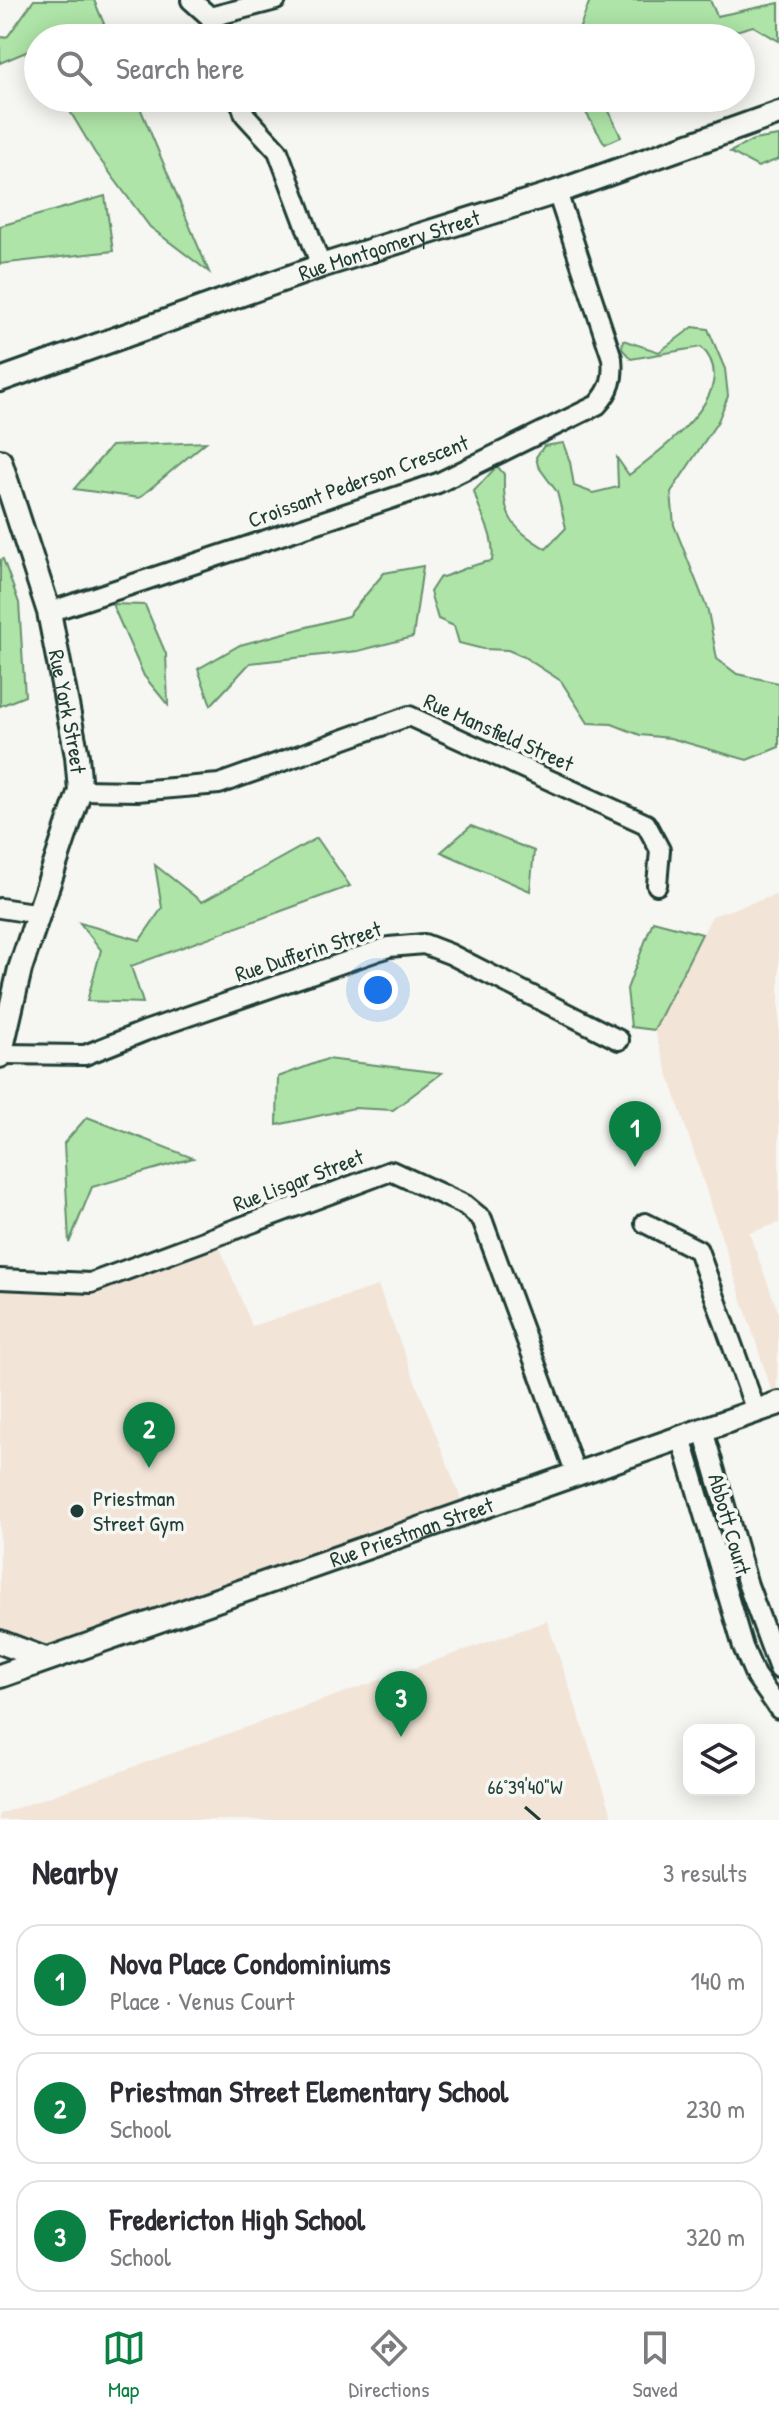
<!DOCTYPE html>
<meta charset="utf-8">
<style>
:root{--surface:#fff;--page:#f7f7f7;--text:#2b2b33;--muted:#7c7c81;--line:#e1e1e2;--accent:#0b8043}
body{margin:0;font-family:"Patrick Hand",sans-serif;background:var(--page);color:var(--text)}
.controls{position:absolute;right:24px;bottom:24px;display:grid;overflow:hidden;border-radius:16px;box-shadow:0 4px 20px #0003}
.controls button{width:72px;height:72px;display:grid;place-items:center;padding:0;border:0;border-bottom:2px solid var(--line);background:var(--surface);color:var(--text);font:40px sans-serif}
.you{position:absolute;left:378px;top:990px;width:28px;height:28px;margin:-20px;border:6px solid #fff;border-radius:50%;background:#1a73e8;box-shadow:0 0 0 12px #1a73e833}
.badge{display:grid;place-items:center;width:52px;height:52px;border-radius:50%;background:var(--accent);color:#fff;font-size:26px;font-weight:700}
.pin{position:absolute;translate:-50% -66px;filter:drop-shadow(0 2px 4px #0008)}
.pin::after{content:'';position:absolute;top:42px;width:28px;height:24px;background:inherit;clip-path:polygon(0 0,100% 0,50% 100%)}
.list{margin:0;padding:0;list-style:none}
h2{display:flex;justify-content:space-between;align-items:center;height:104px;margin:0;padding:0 32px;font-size:34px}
h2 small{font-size:26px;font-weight:400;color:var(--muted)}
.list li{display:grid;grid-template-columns:52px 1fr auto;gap:24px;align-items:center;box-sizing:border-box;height:112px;margin:0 16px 16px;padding:0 16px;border:2px solid var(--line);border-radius:24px}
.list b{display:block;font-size:30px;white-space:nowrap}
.list p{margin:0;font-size:26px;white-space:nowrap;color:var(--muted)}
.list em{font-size:26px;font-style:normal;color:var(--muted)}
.icon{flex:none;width:44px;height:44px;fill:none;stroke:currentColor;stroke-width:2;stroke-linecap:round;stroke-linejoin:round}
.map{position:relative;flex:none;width:779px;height:1820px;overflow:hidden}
.search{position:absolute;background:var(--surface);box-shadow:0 4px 20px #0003;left:24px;right:24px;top:24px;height:88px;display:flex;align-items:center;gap:20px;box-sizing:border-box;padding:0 28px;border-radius:44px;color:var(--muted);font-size:30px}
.sheet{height:488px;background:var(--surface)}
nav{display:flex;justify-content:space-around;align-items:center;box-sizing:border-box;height:112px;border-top:2px solid var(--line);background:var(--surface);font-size:22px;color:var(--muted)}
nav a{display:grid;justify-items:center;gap:4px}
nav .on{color:var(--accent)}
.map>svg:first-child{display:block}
.built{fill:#f2e4d7}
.green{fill:#aee4a7;stroke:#66906e;stroke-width:2}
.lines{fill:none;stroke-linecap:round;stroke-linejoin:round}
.minor-casing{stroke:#1f3d34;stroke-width:24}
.tertiary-casing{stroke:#1f3d34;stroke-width:28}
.minor{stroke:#f6f6f2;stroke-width:18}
.tertiary{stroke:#f6f6f2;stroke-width:22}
.ticks{fill:none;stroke:#1f3d34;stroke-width:3}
.poi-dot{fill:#1f3d34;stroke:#f6f6f2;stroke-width:3}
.labels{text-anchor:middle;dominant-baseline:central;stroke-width:7;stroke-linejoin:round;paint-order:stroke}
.street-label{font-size:22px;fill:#1f3d34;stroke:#f6f6f2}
.poi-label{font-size:22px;fill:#1f3d34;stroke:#f6f6f2;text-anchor:start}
.ticks-label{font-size:20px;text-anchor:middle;fill:#1f3d34;stroke:#f6f6f2;stroke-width:7;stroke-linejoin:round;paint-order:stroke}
</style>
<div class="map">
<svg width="779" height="1820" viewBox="0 0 779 1820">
<rect width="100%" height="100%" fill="#f6f6f2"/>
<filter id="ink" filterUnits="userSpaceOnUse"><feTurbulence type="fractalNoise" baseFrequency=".0125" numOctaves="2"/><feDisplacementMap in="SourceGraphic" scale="16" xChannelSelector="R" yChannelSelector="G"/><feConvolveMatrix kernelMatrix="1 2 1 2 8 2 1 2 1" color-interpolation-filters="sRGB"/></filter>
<g filter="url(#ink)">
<g class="built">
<polygon points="779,894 779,1223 749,1233 779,1314 776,1404 654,1030 712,916"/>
<polygon points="216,1238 252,1326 378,1286 466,1512 45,1659 0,1642 0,1279 67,1284"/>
<polygon points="547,1621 614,1820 0,1820 0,1814"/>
</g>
<g class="green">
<polygon points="34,0 94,0 110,38 38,38 38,57 33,49 0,63 0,38 8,36"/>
<polygon points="590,0 710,0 717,16 779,3 779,41 753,26 732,32 731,38 576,38"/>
<polygon points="62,98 136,98 209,272 150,227 95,153"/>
<polygon points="577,98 603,98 621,137 605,144"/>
<polygon points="779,136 779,159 758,167 730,152 753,140"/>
<polygon points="105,196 113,251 0,264 0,226"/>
<path d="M693,327L708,329L725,369L728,396L718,421L671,492L674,525L708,611L717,659L737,674L779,683V747L747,760L670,738L640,735L612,724L588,723L561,681L524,657L508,650L483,649L459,643L454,626L438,619L430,592L439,578C458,573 473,563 492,561C496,535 480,516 474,491L497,466L504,474C503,517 510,527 546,549L566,528L557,492L538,466L536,457L544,446L563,443L570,462L574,486L593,493L618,487L617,458L629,475C661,450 746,390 701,347L631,359L622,349L623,340L659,352Z"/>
<polygon points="206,442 139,498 74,489 111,446"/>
<polygon points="3,559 19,603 25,696 0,706 0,560"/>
<polygon points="423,566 413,637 358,651 250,663 211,705 198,669 240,645 348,616 384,573"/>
<polygon points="112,604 145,605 166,654 168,705 144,676"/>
<polygon points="471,826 534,851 530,891 441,852"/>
<polygon points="317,838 350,886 131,966 143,1003 87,1001 101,950 80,923 140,940 162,908 155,865 202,902"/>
<polygon points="653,921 702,934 654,1030 631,1027 627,989"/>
<polygon points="327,1059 442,1073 393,1110 354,1108 277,1125 278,1077"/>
<polygon points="87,1117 193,1158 92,1187 69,1243 64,1143"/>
</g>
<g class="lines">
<g class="minor-casing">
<g id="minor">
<polyline points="191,0 210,17 217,38"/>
<polyline points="210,17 276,0"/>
<polyline points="239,98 245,115 278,151 321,266"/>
<path d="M49,612L438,483L597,405C611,390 614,378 612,358L557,192"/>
<polyline points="80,790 137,791 219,784 409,716 646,824 660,850 657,885"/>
<polyline points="0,908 40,914"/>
<polyline points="0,1054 85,1055 145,1031 389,947 424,944 450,954 619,1040"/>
<polyline points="645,1223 698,1250 756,1411"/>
<polyline points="0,1279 91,1283 391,1171 465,1205 482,1219 576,1474"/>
<polyline points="703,1430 748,1585 779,1669"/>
<polyline points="681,1437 743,1647 755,1675 779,1709"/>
</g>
</g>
<g class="tertiary-casing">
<g id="tertiary">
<path id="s1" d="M0,380L321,266L557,192L779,113"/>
<path id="s2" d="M0,461L49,612L77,756L80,790L20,969L0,1056"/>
<polyline points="0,1642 45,1659"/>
<path id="s3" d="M0,1676L779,1403"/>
</g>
</g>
<use href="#minor" class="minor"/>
<use href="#tertiary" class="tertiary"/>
</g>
</g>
<path class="ticks" d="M525,1807L540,1820"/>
<circle class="poi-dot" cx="77" cy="1511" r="8"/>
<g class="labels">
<g class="street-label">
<text stroke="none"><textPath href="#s1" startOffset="412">Rue Montgomery Street</textPath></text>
<text transform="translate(358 481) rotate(-20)">Croissant Pederson Crescent</text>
<text stroke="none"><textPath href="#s2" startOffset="260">Rue York Street</textPath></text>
<text transform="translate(499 732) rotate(24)">Rue Mansfield Street</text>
<text transform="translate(308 951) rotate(-18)">Rue Dufferin Street</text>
<text transform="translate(298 1180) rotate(-21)">Rue Lisgar Street</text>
<text transform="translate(730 1524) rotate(74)">Abbott Court</text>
<text stroke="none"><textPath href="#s3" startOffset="436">Rue Priestman Street</textPath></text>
</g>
<g class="poi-label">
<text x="93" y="1498">Priestman<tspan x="93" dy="25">Street Gym</tspan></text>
</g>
</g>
<g class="ticks-label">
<text x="525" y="1794">66°39'40"W</text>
</g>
</svg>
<div class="controls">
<button><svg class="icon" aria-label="layers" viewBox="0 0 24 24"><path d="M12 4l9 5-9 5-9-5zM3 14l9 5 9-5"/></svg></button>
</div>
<div class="you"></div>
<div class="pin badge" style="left:635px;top:1167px">1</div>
<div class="pin badge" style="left:149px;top:1468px">2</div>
<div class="pin badge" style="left:401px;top:1737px">3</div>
<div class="search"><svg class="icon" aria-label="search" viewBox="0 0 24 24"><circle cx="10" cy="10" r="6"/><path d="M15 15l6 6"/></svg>Search here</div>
</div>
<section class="sheet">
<h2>Nearby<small>3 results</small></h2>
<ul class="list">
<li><span class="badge">1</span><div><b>Nova Place Condominiums</b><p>Place · Venus Court</p></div><em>140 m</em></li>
<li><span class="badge">2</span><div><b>Priestman Street Elementary School</b><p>School</p></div><em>230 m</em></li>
<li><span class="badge">3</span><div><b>Fredericton High School</b><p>School</p></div><em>320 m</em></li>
</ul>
</section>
<nav>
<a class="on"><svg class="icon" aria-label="map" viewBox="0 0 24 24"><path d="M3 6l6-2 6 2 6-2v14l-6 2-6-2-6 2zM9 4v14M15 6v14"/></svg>Map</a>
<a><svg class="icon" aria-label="directions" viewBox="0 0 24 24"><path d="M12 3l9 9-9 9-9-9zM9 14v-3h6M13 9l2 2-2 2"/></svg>Directions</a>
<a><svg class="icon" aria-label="saved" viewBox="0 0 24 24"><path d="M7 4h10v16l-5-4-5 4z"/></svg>Saved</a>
</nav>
